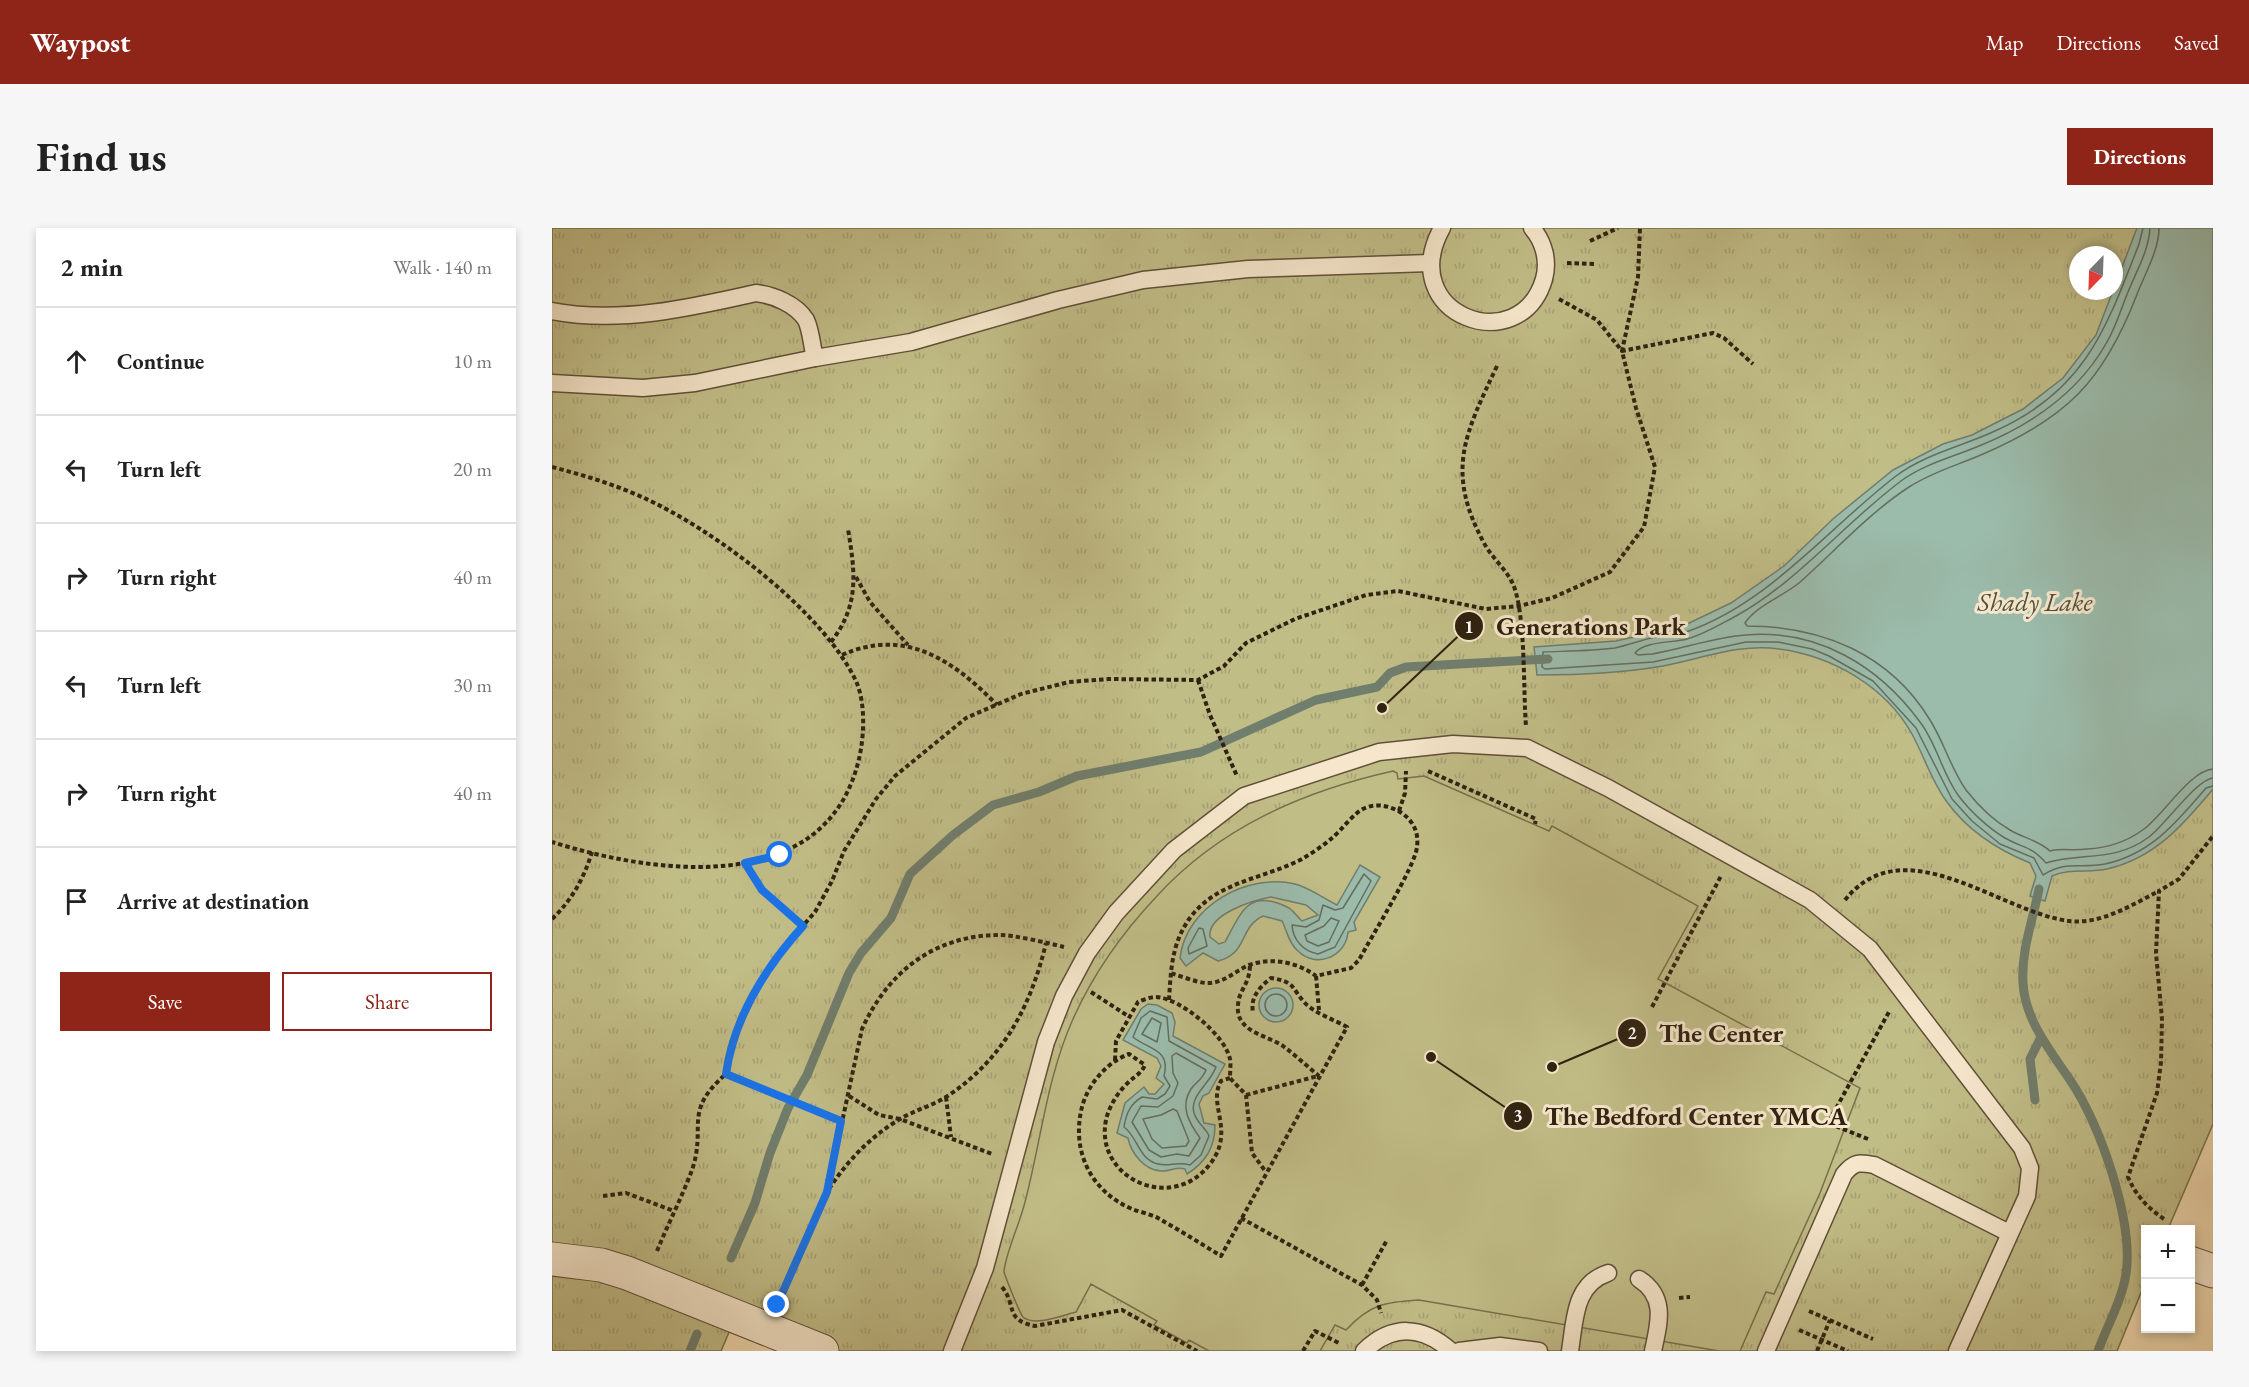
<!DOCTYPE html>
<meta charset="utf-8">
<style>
:root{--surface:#fff;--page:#f6f6f6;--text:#222;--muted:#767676;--line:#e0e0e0;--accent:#8f2418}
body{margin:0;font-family:"EB Garamond",serif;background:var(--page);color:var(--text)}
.controls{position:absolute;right:18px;bottom:18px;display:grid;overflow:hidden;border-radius:0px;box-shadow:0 3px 9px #0003}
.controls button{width:54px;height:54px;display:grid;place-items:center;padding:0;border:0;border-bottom:2px solid var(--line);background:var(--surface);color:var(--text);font:30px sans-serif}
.compass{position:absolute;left:1517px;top:18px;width:54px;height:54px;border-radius:50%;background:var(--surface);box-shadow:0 3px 9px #0003;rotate:203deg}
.stop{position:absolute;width:18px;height:18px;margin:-14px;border:4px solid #1a73e8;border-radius:50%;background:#fff}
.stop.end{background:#1a73e8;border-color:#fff;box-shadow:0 2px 6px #0008}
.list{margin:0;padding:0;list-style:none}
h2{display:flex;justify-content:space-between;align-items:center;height:78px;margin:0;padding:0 24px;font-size:26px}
h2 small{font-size:20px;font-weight:400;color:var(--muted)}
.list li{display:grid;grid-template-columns:39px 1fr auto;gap:18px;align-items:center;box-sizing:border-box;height:108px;padding:0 24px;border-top:2px solid var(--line)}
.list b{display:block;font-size:22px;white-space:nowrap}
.list em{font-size:20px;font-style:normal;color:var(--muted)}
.actions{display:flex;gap:12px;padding:18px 24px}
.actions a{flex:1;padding:14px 0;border:2px solid var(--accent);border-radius:0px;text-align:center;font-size:21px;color:var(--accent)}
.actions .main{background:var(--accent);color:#fff}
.icon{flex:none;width:33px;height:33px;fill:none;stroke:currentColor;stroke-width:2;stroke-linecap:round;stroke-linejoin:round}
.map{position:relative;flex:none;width:1661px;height:1123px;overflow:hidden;border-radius:0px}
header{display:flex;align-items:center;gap:36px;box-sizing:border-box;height:84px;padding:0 30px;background:var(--accent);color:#fff}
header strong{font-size:28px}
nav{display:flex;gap:33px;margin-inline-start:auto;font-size:21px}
.intro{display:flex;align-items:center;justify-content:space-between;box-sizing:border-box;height:144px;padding:0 36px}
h1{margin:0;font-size:42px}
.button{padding:15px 27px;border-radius:0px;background:var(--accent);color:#fff;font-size:21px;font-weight:700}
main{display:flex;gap:36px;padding:0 36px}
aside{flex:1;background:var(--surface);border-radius:0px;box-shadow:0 3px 9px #0003}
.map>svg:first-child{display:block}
.grass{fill:url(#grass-tufts);stroke:#78704c;stroke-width:1.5;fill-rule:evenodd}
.pitch{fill:#c1bd87;stroke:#78704c;stroke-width:1.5}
.water{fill:#9bbbab;stroke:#707e6d;stroke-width:1.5;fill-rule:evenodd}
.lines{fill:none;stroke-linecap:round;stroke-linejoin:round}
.shore{stroke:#656e5e;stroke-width:1.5}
.stream{stroke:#707e6d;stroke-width:9}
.service-casing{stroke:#605038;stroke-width:19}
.minor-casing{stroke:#605038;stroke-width:35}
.path{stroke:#2f2210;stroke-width:4;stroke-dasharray:4.5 3;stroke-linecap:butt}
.service{stroke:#f6e7cc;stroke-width:16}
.minor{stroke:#f6e7cc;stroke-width:33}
.route{stroke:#1a73e8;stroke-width:8}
.labels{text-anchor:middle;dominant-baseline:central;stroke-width:6;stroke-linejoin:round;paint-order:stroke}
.water-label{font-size:26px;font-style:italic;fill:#4f503e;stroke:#f6e7cc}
.leader{fill:none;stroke:#2f2210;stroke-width:2}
.callout-dot{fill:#2f2210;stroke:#f6e7cc;stroke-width:2}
.mark-label{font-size:18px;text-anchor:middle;font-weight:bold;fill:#fff}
.callout-label{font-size:26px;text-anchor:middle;font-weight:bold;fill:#2f2210;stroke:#f6e7cc;stroke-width:6;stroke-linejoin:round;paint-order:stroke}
</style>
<header>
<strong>Waypost</strong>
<nav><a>Map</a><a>Directions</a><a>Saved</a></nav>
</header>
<div class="intro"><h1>Find us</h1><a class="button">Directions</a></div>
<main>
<aside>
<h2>2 min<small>Walk · 140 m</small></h2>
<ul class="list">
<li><svg class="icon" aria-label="ahead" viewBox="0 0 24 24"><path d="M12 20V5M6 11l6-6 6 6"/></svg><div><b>Continue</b></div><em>10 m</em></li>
<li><svg class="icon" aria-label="left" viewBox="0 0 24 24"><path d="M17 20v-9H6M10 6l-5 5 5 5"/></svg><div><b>Turn left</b></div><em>20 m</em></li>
<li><svg class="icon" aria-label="right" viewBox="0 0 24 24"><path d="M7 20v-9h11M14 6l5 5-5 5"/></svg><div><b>Turn right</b></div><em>40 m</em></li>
<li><svg class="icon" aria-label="left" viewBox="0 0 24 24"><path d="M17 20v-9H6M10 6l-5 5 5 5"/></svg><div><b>Turn left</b></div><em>30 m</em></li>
<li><svg class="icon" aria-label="right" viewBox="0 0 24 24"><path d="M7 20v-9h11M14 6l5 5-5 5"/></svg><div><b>Turn right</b></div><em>40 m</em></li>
<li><svg class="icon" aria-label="arrive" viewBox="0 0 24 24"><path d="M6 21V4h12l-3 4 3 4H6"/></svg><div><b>Arrive at destination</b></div></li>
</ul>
<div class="actions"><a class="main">Save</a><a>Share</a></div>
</aside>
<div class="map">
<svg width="1661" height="1123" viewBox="0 0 1661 1123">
<defs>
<pattern id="grass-tufts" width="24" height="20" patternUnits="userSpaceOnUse" patternTransform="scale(1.5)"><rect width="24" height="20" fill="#c1bd87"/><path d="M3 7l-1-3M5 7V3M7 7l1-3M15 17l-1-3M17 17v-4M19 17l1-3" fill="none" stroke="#a6a274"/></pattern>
</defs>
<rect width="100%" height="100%" fill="#f1dab0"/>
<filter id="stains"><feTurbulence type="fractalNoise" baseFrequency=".00333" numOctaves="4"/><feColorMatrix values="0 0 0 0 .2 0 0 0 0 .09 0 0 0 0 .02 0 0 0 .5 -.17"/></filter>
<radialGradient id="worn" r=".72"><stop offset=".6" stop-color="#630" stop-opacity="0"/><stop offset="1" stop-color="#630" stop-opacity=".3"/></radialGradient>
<path class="grass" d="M0,0H1661V896L1616,1001L1594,1002L1593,1055L1565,1123H270L184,1088L169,1123H0ZM1526,27H1562V63H1526Z"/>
<path class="pitch" d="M841,543L845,545L846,551L872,548L997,603L1000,598L1146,678L1106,751L1308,860L1268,965L1222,1066L1214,1064L1188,1123H1167L867,1072C833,1074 818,1076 794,1102L783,1097L768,1123H657L637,1112L635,1115L602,1097L605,1093L539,1056L524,1084C511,1087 482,1099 471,1089C468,1086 452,1046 452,1043C454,1024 468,995 473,974C489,913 495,849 521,791C542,744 570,705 605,668C668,599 752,563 841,543Z"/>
<g class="water">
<path d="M1585,0H1661V561C1631,597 1603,630 1555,641C1537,645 1517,640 1500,648L1493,673L1478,668L1484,648L1478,635C1446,622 1416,603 1395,574C1380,554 1372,528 1360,506C1333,458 1280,428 1227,421C1188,415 1149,431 1111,438C1070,445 1026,447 985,447L982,419L1064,413L1131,398L1179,375L1232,338L1282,290L1341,242L1391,216L1420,207L1471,181L1511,150L1544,107Z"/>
<path d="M808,637L828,649L802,694L804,702L796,704C794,729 764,741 746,723C737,716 735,703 730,693L711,688C687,699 696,726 666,733L651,725L634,738L628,730C634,678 695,645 743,656C758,660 771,670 785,677ZM719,669L754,677L766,687L750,693C745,689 743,684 737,680C696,659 689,685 673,714L667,716L658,709C655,686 702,672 719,669Z"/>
<circle cx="724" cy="777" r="17"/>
<path d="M596,776L605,777L620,785L623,794L621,808L673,836L657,865L651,868L647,876L652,895L663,897C663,919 654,934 635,946L633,941C624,938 618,944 609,943C592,942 579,925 576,910L565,905L573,875L592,859L597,866H603L612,856L604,850L609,838L605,830L571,812L589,781Z"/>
</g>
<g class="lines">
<g class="shore">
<path d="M1591,0L1587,16C1554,101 1533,163 1443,203C1411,218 1373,226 1344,248C1276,300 1218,375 1134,404C1124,407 1113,407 1103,409C1089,412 1077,417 1063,420C1039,423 1015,423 991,424L990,439L993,441L1101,434L1194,414H1226L1260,421L1277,428L1321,453L1364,500L1400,571L1420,593L1448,616L1482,630L1491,647C1515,632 1527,641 1553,636C1599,626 1625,594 1654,560L1661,558"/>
<path d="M1598,0C1597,22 1584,44 1576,64C1569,81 1564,99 1555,114C1527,164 1479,197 1427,218C1401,229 1372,236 1349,253C1294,294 1243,356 1184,388C1169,396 1151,407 1135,411C1120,415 1093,413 1083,425L1086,427L1100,426C1131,421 1162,409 1194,407C1266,401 1327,438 1368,494C1385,516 1390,545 1406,567C1417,582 1436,600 1453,610C1472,621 1478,617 1494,635C1530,624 1562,635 1597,609C1613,597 1645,551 1661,550"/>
<path d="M1607,0C1607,23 1592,47 1584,69C1551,153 1515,190 1431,226C1406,237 1380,244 1357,259C1317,285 1282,324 1247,355C1231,368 1204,378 1193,395L1195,398C1270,398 1338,426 1378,492C1392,514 1399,541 1414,562C1425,576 1442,593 1458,602C1471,610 1486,612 1498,623C1511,620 1522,623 1535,621C1555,620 1576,613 1592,601C1611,587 1639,542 1661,541"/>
<path d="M812,646L819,653L783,719L766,726C751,723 741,712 740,697L754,699L767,692L771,677L783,682L791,680Z"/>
<polygon points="779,690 787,693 777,714 766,718 755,713 753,707 772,698"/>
<polygon points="647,700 651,701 655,718 637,726 636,720"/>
<circle cx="724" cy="777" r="11"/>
<path d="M598,783L615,789L617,813L664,839C658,856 637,868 642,885C646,897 655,901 657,908L649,927L638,937C625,933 617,939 606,936C586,931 586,909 572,899C574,886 578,876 590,869L605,871L613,866L618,858L612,848C619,821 597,822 581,809L589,790Z"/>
<polygon points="600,790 609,795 605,814 590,806"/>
<path d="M624,825L654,842C650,852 644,854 639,861C627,879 638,896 648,910L637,928L625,926L609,929L597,922L580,894L589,878L606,879L621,868L626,855L621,845L620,828Z"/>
<polygon points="621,881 625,883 637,913 634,918 610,920 600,911 591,891 609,887"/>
</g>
<g class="stream">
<path d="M1487,661C1481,692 1469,722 1471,755C1473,792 1498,822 1518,852C1548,895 1582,994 1574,1046C1570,1072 1555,1098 1546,1123"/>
<polyline points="1483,872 1478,831 1489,809"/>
<polyline points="179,1030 203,975 218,925 236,880 255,847 297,745 309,725 339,690 358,646 401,607 441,577 487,564 525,548 649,524 764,472 825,459 838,445 854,439 996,431"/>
<polyline points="138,1123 145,1106"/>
</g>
<g class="service-casing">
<g id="service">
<path d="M890,0C842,87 968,133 992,51C997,33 992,14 980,0"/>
<path d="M0,83C67,96 138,80 204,65C221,67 244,76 254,92C259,102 260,119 263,130L359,114L506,72L591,52L696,41L878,35"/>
<polyline points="0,155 91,160 143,155 263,130"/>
<path d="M1087,1051C1115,1069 1107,1095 1101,1123"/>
<polyline points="400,1123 433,1040 494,814 512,768 535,725 564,685 622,622 692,568 827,524 901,516 975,520 1056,560 1258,672 1318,721 1470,920 1478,940 1475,968 1405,1123"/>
<path d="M812,1123C840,1096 870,1097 899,1123"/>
<polyline points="907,1123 948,1118 987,1123"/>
<path d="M1018,1123C1023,1092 1022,1056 1056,1045"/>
<path d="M1214,1123L1292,946C1302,934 1307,934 1322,937L1457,1005"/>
</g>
</g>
<g class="minor-casing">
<g id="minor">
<polyline points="0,1031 49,1037 75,1045 270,1123"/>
<polyline points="1638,1035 1661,1043"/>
</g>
</g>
<g class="path">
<polyline points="1038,13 1066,0"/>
<polyline points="1015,35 1042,36"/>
<polyline points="1007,71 1045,92 1070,123 1161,105 1172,110 1201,136"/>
<path d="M945,138C913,206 893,243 932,315C940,330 954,341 961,356C974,387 971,462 974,498"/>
<path d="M0,239C31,247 61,256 90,269C161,301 270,382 304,453C315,478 312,517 304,542C265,670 98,645 0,614"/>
<polyline points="304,349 318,374 356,417"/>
<path d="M279,414C308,377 303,344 296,301"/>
<path d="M290,427C353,399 401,432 445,477"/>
<polyline points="646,452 658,487 685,548"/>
<polyline points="876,543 984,591 983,596"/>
<polyline points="847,583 853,565 854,543"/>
<polyline points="193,635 210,662 251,698"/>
<path d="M1293,672C1352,598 1447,684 1517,693C1548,697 1580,677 1607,663"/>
<path d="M0,691C20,672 32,650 40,624"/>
<path d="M698,738C697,758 687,761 686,777C683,804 715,807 731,818C743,827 755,838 767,848"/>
<polyline points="764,748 767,782"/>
<polyline points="539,764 576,788"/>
<path d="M617,772C619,739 620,712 641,686C668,653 714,650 750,631C760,625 771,618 780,610C790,602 801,585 813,580C825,575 838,578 848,584C861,592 867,604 865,619C863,639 819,709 807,732L799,740L764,748C745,734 720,729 697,737C683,743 671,756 654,755C643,754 629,748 618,745"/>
<polyline points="1100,779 1169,648"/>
<path d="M563,832L564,813L586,774C591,772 598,769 604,769C628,770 673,807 678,831C679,837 678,844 678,850L694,867L700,925L714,944"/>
<polyline points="174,846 289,893"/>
<path d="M678,850L669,853C655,877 684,903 658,936C620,986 542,950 554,892C557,878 567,862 578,853C584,847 589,846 593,837L577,826C555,834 536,856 530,879C519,922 538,963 580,981C588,984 598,986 606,990C627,1002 648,1015 669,1028L795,799C783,792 762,785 753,775C739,760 744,754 719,750C708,759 698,769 701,784"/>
<polyline points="694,867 766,848"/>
<polyline points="297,868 327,887 348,891 440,926"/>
<polyline points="394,869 399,909"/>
<polyline points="1316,911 1276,895 1338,782"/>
<path d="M277,961C296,932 318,909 348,891C363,882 380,878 394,869C451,832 479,778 494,715"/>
<polyline points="51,968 74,965 122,983"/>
<polyline points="689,990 810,1057 825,1072 829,1085"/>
<path d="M1612,991C1596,980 1584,968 1576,949L1605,865L1609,834L1610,791L1604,725L1607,663L1627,651L1661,608"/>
<path d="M105,1023C116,996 130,969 140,942C155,898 130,884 174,846L178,818L189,788L226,726L263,684L280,653L292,623L324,571L343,548L414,490L469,466L517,454L557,451L646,452L672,438L694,415L743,391L814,367L846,363L934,381L967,378L1000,370L1058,344L1092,299L1103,239L1084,180L1070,123L1086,49L1088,0"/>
<polyline points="810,1057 835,1012"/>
<path d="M450,1059C465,1077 452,1092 483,1098L570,1082L645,1123"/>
<polyline points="1127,1070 1138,1069"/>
<path d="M227,1074L275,964L310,801C336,744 382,707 448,707C462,707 496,715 512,719"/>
<polyline points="1257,1083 1321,1111"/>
<polyline points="1247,1102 1296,1123"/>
<polyline points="751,1123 763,1103 789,1116"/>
<polyline points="1265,1123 1278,1092"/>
</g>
<use href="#service" class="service"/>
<use href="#minor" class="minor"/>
</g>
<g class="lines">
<path class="route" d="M225,1077L275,964L289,893L174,846C182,789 213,740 251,698L210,662L193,635L228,627"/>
</g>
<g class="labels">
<g class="water-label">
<text x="1483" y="374">Shady Lake</text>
</g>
</g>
<path class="leader" d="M830 480L917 398M1000 839L1080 805M879 829L966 888"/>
<g class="callout-dot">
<circle cx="830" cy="480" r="6"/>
<circle cx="1000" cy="839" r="6"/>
<circle cx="879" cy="829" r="6"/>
<circle cx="917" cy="398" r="15"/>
<circle cx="1080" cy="805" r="15"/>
<circle cx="966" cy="888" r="15"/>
</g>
<g class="mark-label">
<text x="917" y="405">1</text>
<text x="1080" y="811">2</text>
<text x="966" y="894">3</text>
</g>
<g class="callout-label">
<text x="1039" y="407">Generations Park</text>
<text x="1169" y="814">The Center</text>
<text x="1144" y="897">The Bedford Center YMCA</text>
</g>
<rect width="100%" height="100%" filter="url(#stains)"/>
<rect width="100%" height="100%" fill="url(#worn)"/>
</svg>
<div class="controls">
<button>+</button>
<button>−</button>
</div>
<svg class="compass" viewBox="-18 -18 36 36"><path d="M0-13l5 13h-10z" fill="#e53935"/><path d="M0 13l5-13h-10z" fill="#767676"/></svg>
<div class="stop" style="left:228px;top:627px"></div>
<div class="stop end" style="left:225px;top:1077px"></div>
</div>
</main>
